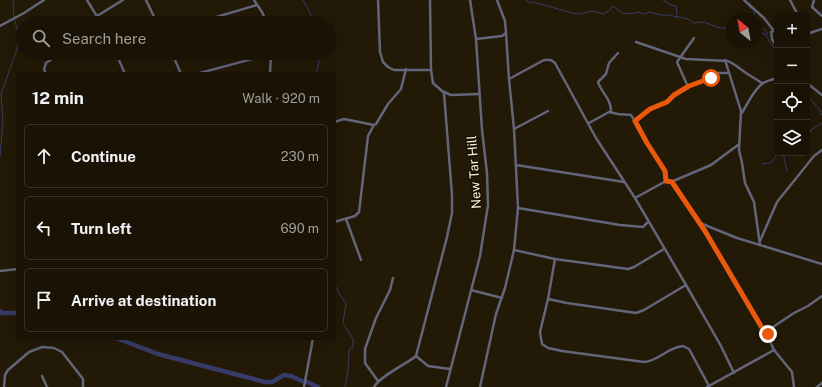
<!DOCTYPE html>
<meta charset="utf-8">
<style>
:root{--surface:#1a1305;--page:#272013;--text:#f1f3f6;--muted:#9f9e9a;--line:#383227}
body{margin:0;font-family:"Public Sans",sans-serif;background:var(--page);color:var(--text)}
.controls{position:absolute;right:12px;top:12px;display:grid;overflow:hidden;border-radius:6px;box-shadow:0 4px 16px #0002}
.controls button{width:36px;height:36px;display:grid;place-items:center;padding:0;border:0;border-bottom:1px solid var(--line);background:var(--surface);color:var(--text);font:20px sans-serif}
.compass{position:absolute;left:726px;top:12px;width:36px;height:36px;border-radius:50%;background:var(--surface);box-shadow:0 4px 16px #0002;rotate:329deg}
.stop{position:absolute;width:12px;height:12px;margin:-9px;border:3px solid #ea580c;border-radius:50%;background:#fff}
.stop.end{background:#ea580c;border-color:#fff;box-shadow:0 1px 4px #0008}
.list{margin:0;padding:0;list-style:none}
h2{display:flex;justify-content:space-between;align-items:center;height:52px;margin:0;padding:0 16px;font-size:17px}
h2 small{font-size:13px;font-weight:400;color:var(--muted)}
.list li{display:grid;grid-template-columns:26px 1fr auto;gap:12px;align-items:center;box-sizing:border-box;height:64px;margin:0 8px 8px;padding:0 8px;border:1px solid var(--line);border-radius:6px}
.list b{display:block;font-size:15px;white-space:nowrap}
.list em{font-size:13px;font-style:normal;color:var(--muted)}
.icon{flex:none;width:22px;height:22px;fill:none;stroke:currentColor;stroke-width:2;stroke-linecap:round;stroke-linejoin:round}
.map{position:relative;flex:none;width:822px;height:387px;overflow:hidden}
.search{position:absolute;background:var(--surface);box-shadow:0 4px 16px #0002;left:16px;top:16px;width:320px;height:44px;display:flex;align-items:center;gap:10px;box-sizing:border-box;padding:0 14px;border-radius:22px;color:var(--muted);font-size:15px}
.panel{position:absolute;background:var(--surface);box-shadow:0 4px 16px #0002;left:16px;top:72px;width:320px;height:268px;border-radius:6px}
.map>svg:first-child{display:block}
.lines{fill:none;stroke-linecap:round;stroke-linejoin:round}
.stream{stroke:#383b67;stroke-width:1}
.river{stroke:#383b67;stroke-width:4.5}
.minor{stroke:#63657b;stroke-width:2.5}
.route{stroke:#ea580c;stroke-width:5}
.labels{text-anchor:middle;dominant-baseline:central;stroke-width:3;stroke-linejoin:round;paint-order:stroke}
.street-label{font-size:13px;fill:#f5eee3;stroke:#1a1001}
</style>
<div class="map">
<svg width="822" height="387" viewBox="0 0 822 387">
<rect width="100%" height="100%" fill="#231907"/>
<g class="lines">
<g class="stream">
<polyline points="303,0 313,19 313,23"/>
<path d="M526,0L531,3L533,2L572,13L580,14L593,11L604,14L610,10L612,7H614L624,14C629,13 633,14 639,12L643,14L650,12L660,15H668L688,19L693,23L704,22L717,27L727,29L732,28"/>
<polyline points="663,0 671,5 676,6 677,17"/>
<polyline points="749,7 754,10 754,18"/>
<polyline points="756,21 761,27 767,32 767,35"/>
<polyline points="756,31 765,34 777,53"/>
<polyline points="316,74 319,63 317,53"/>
<polyline points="807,95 819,109 822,115"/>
<polyline points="807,129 811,130 822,123"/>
<polyline points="807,133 812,131"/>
<polyline points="783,153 787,171"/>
<polyline points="0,156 3,122 1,94 17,49 18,32 14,18 13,0"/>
<polyline points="762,164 771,163 778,153"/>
<polyline points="334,283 340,295 346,303 343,323 353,339 353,347 349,350 348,370 345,387"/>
</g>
<g class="river">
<polyline points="0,311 2,313 18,313"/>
<polyline points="116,338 158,354 265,382 272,382 284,375 291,376 302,381"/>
<polyline points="307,382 318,387"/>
</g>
<g class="minor">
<polyline points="87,0 101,23"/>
<polyline points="146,0 157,23"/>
<polyline points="254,0 262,12 267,23"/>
<polyline points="378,0 380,52 383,62 388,67 394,70 431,70"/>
<polyline points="430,0 431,70 433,83 442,91 451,95 479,94"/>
<polyline points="744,0 764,18 774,31 777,32"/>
<polyline points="790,0 798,15"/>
<polyline points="814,0 812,7 822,16"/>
<polyline points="97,16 123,0"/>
<polyline points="196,23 257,5"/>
<polyline points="0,26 24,13 44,0"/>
<polyline points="774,31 771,32 772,39 777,47"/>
<polyline points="807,34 822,29"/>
<polyline points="476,39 502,36 506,33"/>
<polyline points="636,42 686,59 728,61 735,65 746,73 762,83"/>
<polyline points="116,53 125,74"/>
<polyline points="172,53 181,74"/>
<polyline points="725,60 741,111 739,150 742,163 745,183 754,202 760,245"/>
<polyline points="46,74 44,69 46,63 61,53"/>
<polyline points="196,74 271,54"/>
<polyline points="270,74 271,53"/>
<polyline points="509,79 544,60 551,60 555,63 596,138 635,198 686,285 721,346 734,373"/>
<polyline points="807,83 822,95"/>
<polyline points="688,87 677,62 694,38"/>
<path d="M611,112C612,100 601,92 598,82L606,74L609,63L618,53"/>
<path d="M742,113C747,104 754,90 762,84C765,81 772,80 777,78"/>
<polyline points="635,121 650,109 667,102 675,95 689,86 705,81 718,73 729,73"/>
<polyline points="334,122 344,119 374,125"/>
<polyline points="589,123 609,112 618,114 631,115 635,121 647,143 665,171 666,181"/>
<polyline points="514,129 548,111"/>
<polyline points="516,165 624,182"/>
<polyline points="671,182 711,165 738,145"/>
<polyline points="635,198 666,181 671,182 705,231 768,337"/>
<polyline points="518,208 620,225 643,227 648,222"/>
<polyline points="346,219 361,260"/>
<polyline points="334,222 355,216 359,212 368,136 374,125 376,124 388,104 401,89 406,69"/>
<polyline points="700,223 737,238 822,264"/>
<polyline points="760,241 777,202 814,156 822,150"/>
<polyline points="514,250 555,259 628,269 634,267 664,249"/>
<path d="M555,259L548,299L540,332L542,344L548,348L562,351L644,362C659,361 668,347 683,346L689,349L709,386"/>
<polyline points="0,271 18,269"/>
<polyline points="471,290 502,298"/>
<polyline points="548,299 567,303 636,313 644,310 686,285"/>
<polyline points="416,356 428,366 450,369"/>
<polyline points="42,376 47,387"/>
<polyline points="378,381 365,363 365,349 376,318 390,290 393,278"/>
<polyline points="4,387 5,375 8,370 29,352 42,347 54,348 62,352 83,379 83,387"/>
<polyline points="304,387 313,338"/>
<path d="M374,387C380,376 405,365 416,356L447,237L452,213V195L444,93"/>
<polyline points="446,387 480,256 488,205 487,173 482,130 476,39 470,0"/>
<polyline points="480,387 496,314 505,288 514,250 518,208 514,129 509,79 506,33 505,21 497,0"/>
<polyline points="707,387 774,350"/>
<polyline points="794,387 792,372 774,350 768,337 768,334 773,327 794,313 808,306 822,296"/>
<polyline points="817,387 822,383"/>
</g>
</g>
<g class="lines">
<polyline class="route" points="711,78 689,86 674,95 667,102 650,109 635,121 647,143 665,171 666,181 672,182 674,185 705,231 768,338 768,334"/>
</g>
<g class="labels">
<g class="street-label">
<text transform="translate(474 172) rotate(-94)">New Tar Hill</text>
</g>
</g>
</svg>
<div class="controls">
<button>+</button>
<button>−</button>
<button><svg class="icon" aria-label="locate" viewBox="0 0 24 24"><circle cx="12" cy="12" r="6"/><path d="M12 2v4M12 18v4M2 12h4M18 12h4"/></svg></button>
<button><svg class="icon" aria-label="layers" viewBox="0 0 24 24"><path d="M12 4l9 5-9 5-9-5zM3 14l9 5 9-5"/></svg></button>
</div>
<svg class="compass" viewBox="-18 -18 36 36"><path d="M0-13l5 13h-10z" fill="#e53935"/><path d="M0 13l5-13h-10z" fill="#9f9e9a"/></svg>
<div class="stop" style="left:711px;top:78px"></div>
<div class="stop end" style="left:768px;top:334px"></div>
<div class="search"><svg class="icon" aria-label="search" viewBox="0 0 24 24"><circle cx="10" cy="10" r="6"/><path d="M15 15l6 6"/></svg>Search here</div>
<section class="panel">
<h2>12 min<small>Walk · 920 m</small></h2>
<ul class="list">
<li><svg class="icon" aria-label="ahead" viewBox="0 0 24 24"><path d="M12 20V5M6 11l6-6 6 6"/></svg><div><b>Continue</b></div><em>230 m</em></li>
<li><svg class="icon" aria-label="left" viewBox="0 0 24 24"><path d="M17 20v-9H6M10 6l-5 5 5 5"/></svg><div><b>Turn left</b></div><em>690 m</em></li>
<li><svg class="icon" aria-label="arrive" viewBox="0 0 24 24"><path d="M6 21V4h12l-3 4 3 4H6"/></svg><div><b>Arrive at destination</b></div></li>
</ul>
</section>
</div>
